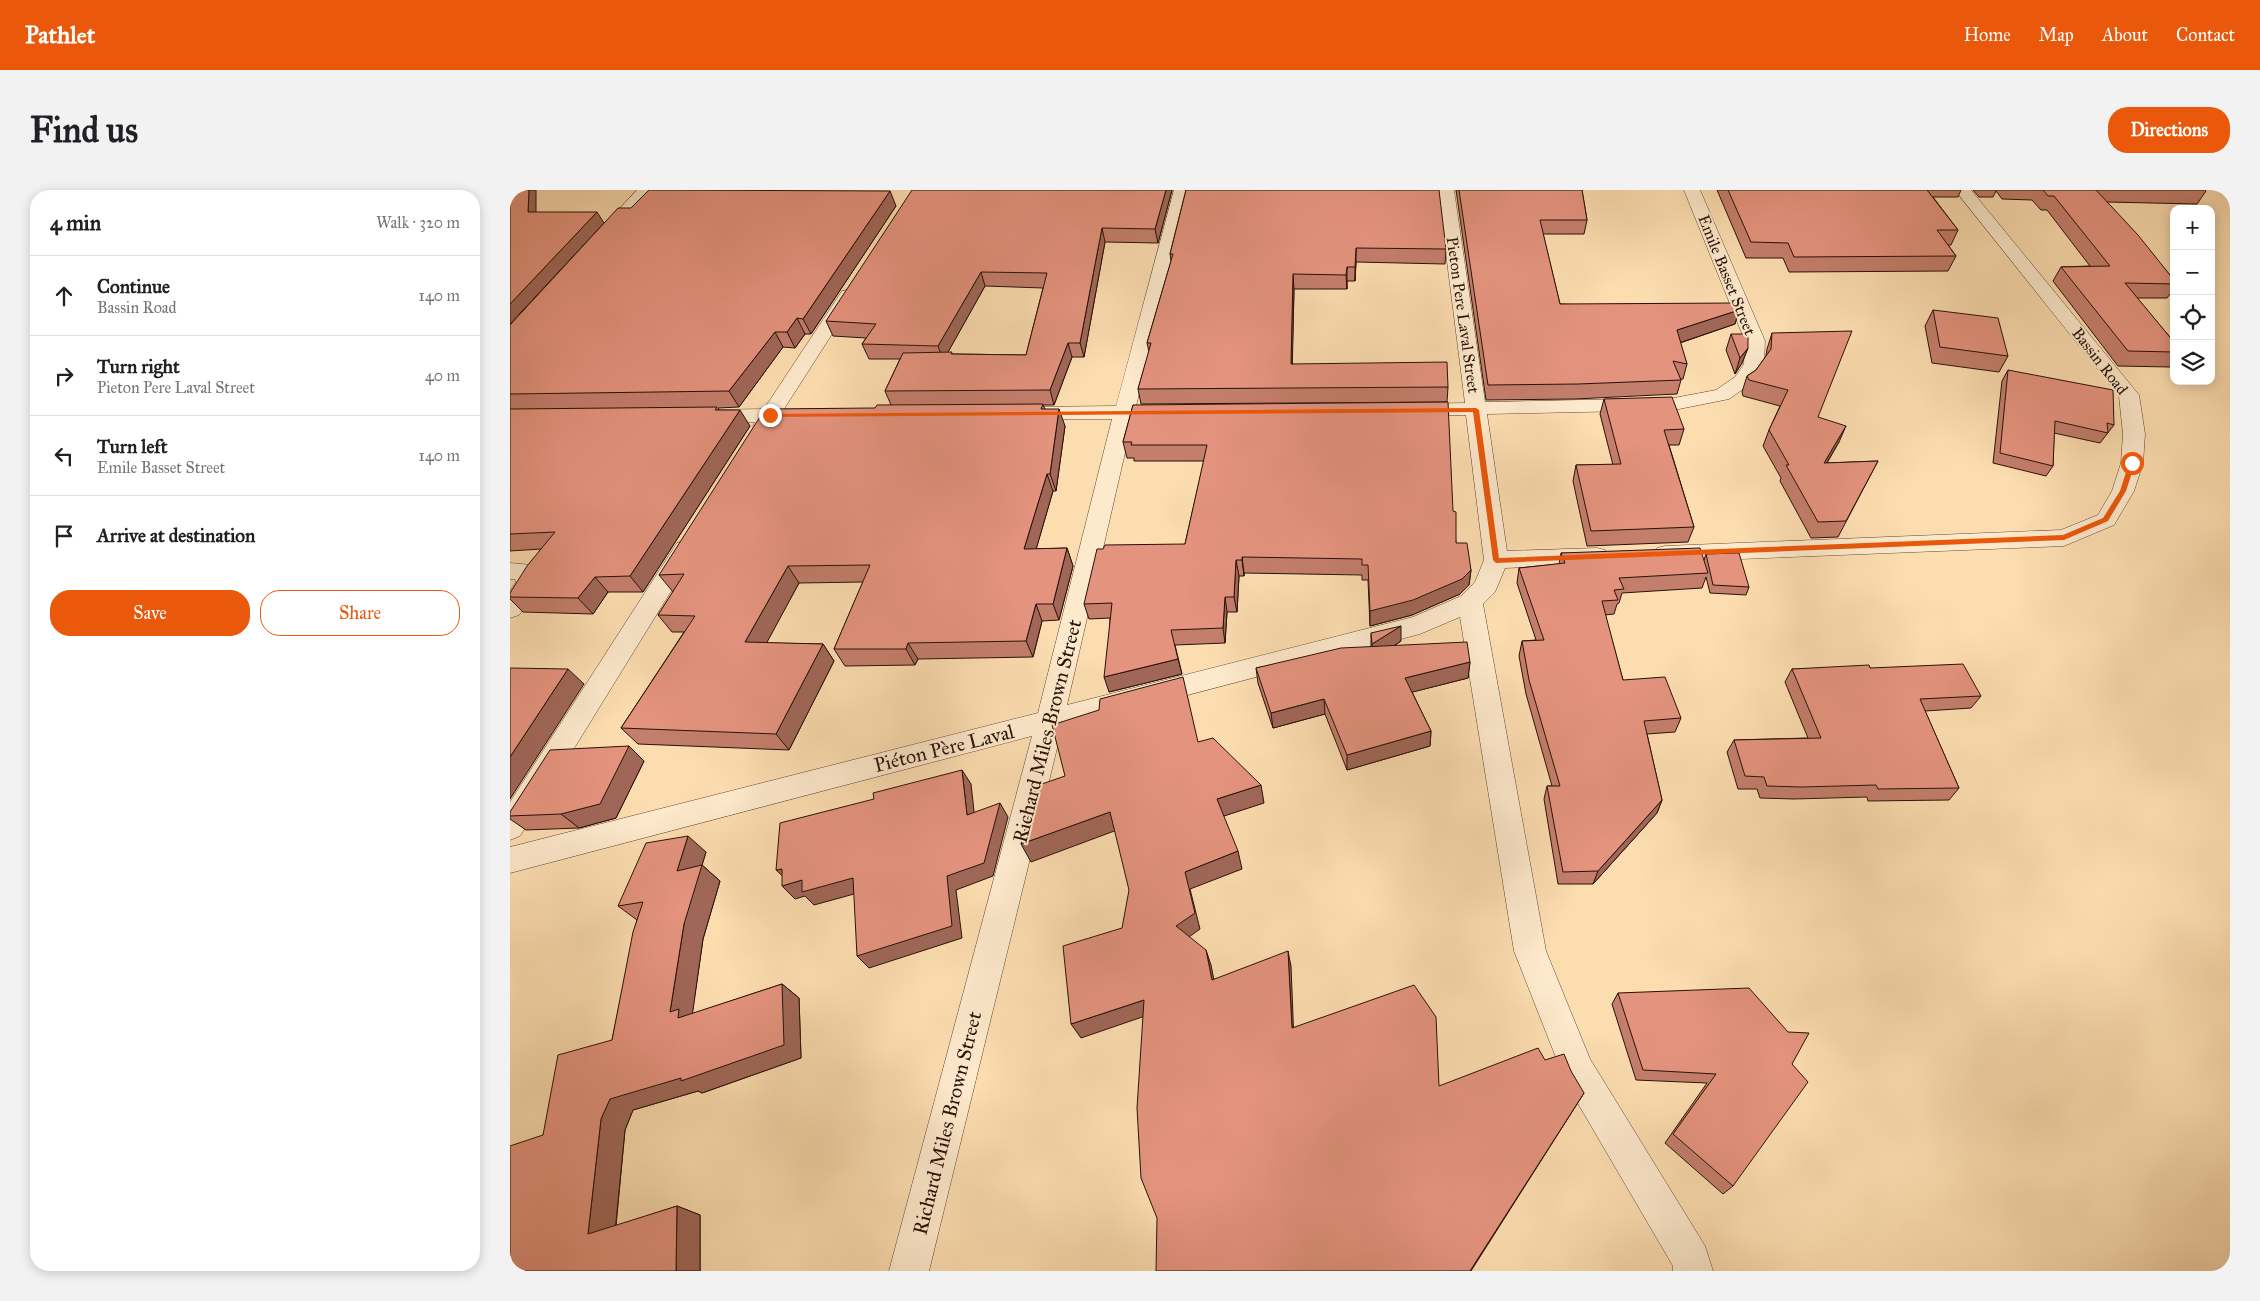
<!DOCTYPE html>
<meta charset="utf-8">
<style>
:root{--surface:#fff;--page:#f2f2f2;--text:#202124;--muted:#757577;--line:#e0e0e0;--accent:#ea580c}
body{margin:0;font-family:"IM FELL Great Primer",serif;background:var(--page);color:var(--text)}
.controls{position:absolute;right:15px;top:15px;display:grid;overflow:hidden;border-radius:10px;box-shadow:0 2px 12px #0003}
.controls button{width:45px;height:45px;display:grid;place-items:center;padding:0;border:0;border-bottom:1px solid var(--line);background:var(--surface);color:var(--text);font:25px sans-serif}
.stop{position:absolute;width:15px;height:15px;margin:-11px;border:4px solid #ea580c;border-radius:50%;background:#fff}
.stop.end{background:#ea580c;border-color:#fff;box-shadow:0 1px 5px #0008}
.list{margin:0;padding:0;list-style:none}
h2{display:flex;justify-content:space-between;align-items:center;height:65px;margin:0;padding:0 20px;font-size:21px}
h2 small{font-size:16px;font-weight:400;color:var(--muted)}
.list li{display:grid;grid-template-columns:32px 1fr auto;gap:15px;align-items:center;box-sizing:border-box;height:80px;padding:0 20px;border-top:1px solid var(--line)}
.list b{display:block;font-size:19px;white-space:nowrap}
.list p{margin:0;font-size:16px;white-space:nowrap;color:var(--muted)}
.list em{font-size:16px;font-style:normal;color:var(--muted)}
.actions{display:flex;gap:10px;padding:15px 20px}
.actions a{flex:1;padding:11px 0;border:1px solid var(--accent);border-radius:20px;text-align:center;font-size:18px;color:var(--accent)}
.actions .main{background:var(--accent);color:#fff}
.icon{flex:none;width:28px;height:28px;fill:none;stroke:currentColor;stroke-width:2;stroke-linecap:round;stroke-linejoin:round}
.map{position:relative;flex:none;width:1720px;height:1081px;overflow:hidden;border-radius:20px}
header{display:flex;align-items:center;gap:30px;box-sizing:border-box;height:70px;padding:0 25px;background:var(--accent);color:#fff}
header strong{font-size:24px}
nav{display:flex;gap:28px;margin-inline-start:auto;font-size:18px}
.intro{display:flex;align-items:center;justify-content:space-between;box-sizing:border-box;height:120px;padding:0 30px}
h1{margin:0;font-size:35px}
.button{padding:12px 22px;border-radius:20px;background:var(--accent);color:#fff;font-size:18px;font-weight:700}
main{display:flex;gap:30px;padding:0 30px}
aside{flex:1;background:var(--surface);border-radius:20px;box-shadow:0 2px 12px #0003}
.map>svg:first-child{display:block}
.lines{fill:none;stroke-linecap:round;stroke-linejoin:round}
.street-casing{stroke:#5d4431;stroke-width:1}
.street{fill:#fde9cc;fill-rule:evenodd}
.wall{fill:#c47e6c;stroke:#281107;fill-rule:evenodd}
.shaded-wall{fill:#a06758;stroke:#281107}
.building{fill:#e4937e;stroke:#281107}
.route{fill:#ea580c}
.labels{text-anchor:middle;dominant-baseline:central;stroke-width:4;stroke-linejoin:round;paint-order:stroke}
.far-street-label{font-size:16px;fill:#281107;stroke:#fde9cc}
.street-label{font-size:20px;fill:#281107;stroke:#fde9cc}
</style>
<header>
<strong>Pathlet</strong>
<nav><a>Home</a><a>Map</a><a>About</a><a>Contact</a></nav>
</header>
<div class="intro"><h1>Find us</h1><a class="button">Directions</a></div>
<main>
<aside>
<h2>4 min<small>Walk · 320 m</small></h2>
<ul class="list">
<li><svg class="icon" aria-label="ahead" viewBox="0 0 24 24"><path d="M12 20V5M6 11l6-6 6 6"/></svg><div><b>Continue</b><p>Bassin Road</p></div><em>140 m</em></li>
<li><svg class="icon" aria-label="right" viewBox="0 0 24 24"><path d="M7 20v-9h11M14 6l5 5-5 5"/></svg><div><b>Turn right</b><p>Pieton Pere Laval Street</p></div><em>40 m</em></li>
<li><svg class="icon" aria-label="left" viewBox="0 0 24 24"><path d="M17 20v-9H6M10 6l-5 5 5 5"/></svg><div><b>Turn left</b><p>Emile Basset Street</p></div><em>140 m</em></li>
<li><svg class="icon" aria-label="arrive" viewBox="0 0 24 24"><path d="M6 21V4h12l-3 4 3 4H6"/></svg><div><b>Arrive at destination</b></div></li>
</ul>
<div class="actions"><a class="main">Save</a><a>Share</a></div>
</aside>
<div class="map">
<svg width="1720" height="1081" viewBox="0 0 1720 1081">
<rect width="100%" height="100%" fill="#fcddb0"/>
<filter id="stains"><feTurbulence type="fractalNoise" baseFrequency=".004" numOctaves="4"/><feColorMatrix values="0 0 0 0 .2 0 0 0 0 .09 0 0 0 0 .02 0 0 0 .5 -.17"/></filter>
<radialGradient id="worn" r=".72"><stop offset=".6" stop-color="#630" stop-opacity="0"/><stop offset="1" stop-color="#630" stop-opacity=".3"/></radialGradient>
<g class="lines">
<g class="street-casing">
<g id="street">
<polygon points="127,0 144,0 100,50 88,50 86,46 88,42"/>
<polygon points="664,0 680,0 626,216 665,218 668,222 665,226 623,228 557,515 903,427 951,406 965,392 974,370 956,225 901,226 894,224 891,220 894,216 901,214 955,213 928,0 944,0 975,212 1164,208 1206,200 1225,187 1234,174 1235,151 1174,0 1190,0 1255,151 1254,174 1239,195 1219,209 1164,220 977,224 997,361 1087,358 1095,360 1099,366 1095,372 1087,374 995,378 985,402 973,414 1036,761 1080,869 1195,1056 1203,1081 1163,1081 1163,1076 1056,893 1004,761 950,427 910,444 552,538 419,1081 379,1081 522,546 0,683 0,657 528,523 602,229 514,229 507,227 504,223 507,219 514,217 606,216"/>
<polygon points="1445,0 1461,0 1629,205 1635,244 1633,273 1624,301 1604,335 1554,356 1155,372 1147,370 1143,364 1147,358 1155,356 1551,340 1588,325 1602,301 1611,273 1613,244 1609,206"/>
<polygon points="338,100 344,101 347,105 274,219 295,221 298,225 295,229 266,231 260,241 253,242 246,241 243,236 245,232 196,232 189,230 186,226 189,222 196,220 254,219 332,101"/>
<polygon points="175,351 183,353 187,359 10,646 0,650 0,612 167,353"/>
<polygon points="0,373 22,375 31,393 9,425 0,428 0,401 6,392 5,389 0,389"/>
</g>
</g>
<use href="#street" class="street"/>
</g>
<g class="wall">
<path d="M662,0L648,53L595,52L574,167H562L544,215H533L535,219L555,236L546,301H543L526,359L557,358L563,376L549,430L532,431L523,467L408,469L405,475L335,476L324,459L353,392L289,393L256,453L313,454L324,471L279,560L128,554L111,538L174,442H162L148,425L163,402L149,385L365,218L381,215L375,201L390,169H359L352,154L356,148L323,146L316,131ZM475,96L533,98L516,165L443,164L438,162Z"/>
<polygon points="676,0 936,59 935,74 846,72 845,91 837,91 837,99 784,99 782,174 938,197 937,212 631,214 628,199 639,162 637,153 661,71 660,64"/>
<polygon points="946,0 1072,0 1077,30 1074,44 1033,44 1050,114 1229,120 1225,134 1170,153 1177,174 1173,189 1171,189 1171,190 1167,204 1065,209 976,210"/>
<polygon points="1207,0 1451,0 1448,7 1423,7 1448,40 1441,55 1438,55 1446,66 1438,81 1279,82 1273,68 1236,68"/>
<polygon points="1463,0 1695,0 1696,1 1687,14 1597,12 1664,90 1664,99 1657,108 1627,108 1664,152 1664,173 1661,177 1608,176 1543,91 1551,77 1580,76 1537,20 1531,20 1522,10 1492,9 1486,1 1483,7 1469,7"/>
<polygon points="386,16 301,144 295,144 285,158 273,157 229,217 208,218 209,220 240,236 133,402 98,402 83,424 13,422 0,409 0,403 31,359 0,361 0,135"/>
<polygon points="1423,120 1498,166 1489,182 1422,173 1415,136"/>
<polygon points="1262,143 1308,227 1329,252 1317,273 1368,271 1328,347 1301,348 1270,291 1271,288 1253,256 1259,240 1270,216 1233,206 1232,202 1237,186 1246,180 1256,166 1257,159"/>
<polygon points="1221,144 1238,158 1232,173 1225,184 1216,160"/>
<polygon points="1498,180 1604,235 1590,253 1544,243 1543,276 1536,286 1483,273 1492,191"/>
<polygon points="1094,209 1174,239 1169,255 1159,255 1184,337 1178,352 1077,356 1063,291 1066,275 1103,275 1090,224"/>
<polygon points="623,215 943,321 946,353 961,380 959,395 950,404 902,425 860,436 858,390 852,390 852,385 734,383 734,386 729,386 727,422 717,422 715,453 665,455 672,484 599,502 600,428 579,429 574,414 675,354 694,271 624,271 624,268 617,268 613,252"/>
<polygon points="1051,363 1194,370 1196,364 1239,397 1236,405 1200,403 1196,387 1192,398 1112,403 1109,413 1107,414 1104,424 1095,425 1113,490 1171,528 1165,542 1137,544 1152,610 1147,623 1083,694 1048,694 1034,609 1037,596 1042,596 1016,504 1009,466 1012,451 1026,450 1007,393 1009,378 1049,374"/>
<polygon points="861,443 891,451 884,456 960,472 958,488 902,502 921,541 920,556 837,580 815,524 763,538 748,493 746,478 861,457"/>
<polygon points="1360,478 1471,506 1461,518 1415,521 1449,598 1439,610 1358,611 1357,607 1284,609 1250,608 1247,599 1228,599 1217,562 1224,550 1298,548 1275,492 1282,479"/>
<polygon points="119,556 134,571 106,628 69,638 16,640 0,629 0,622"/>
<polygon points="196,662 192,675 210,691 193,749 182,824 272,794 289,808 291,868 192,903 188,901 123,920 115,940 106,1036 167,1016 190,1025 190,1081 0,1081 33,945 102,850 127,730 108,716"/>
<polygon points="1108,803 1282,874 1223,996 1213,1004 1155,953 1197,893 1126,890 1102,814"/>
</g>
<g class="shaded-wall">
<polygon points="19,0 26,0 26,33 18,22"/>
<polygon points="656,0 662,0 648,53 645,39"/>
<polygon points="380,1 386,16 301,144 293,129"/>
<polygon points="87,22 94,33 0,134 0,114"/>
<polygon points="592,38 595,52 574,167 570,153"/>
<polygon points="846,58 846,72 845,91 845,77"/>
<polygon points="837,77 837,99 836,85"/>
<polygon points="471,82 475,96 433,171 428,156"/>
<polygon points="783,84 784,99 782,189 781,174"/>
<polygon points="1229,120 1225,134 1163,155 1167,140"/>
<polygon points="287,128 295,144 285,158 277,142"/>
<polygon points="265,142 273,157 229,217 219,201"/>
<polygon points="558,153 562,167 544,215 540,200"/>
<polygon points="1238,158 1232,173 1225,184 1230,168"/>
<polygon points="549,219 555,236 546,301 540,284"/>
<polygon points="230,220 240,236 133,402 120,386"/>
<polygon points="1336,236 1329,252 1307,289 1314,273"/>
<polygon points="537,284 543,301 521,377 514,359"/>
<polygon points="557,358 563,376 549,430 543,414"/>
<polygon points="732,367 734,383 734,386 732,370"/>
<polygon points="726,370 729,386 727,422 724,407"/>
<polygon points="278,376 289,393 248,469 235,452"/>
<polygon points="961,380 959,395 950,404 902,425 860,436 860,421"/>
<polygon points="85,387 98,402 83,424 68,408"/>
<polygon points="715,407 717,422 715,453 713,438"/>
<polygon points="526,414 532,431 523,467 516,451"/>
<polygon points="891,436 891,451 862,470 862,454"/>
<polygon points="398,453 408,469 405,475 396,459"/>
<polygon points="313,454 324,471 279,560 266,544"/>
<polygon points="668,469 672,484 599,502 594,487"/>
<polygon points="960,472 958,488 895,504 895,488"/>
<polygon points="58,479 74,494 0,609 0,567"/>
<polygon points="814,509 815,524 763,538 761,523"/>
<polygon points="921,541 920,556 837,580 837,565"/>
<polygon points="119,556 134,571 106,628 69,638 51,624"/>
<polygon points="452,580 461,594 466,639 457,625"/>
<polygon points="751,595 754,613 711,627 707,609"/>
<polygon points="1152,610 1147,623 1083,694 1088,681"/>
<polygon points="490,613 498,627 483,686 446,700 452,748 359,778 347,766 437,686"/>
<polygon points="600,622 607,640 521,672 511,654"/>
<polygon points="178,646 196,662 192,675 210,691 193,749 182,827 168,828 160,822 174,734 167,681"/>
<polygon points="728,661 732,679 680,699 690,739 672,752 666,736 675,682"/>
<polygon points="272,679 280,693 266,680"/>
<polygon points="343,688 355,701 304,715 295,706 285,709 272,696 292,690"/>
<polygon points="696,760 701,775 707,805 702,790"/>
<polygon points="778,761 781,776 784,852 782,838"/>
<polygon points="272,794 289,808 291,868 192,903 188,901 123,920 115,940 104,1052 78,1044 91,929 100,909"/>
<polygon points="634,810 641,824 571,848 561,834"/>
<polygon points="1074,903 961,1081 960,1081"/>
<polygon points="167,1016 190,1025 190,1081 166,1081"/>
</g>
<g class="building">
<polygon points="0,0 19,0 18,22 87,22 0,114"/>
<polygon points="139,0 380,1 293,129 287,128 277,142 265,142 219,201 0,204 0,135 108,18 121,18"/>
<polygon points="402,0 656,0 645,39 592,38 570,153 558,153 540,200 375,201 393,163 442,162 441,164 516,165 537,83 471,82 428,156 352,154 366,134 316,131"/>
<polygon points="676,0 929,0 936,59 846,58 845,77 837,77 836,85 783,84 781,174 937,172 938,197 628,199 641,153 637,153 663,64 660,64"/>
<polygon points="949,0 1072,0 1077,30 1030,30 1050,114 1228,113 1229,120 1167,140 1177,174 1163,171 1171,190 1068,194 978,195"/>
<polygon points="1218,0 1417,0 1448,40 1427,40 1446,66 1284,67 1278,53 1241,52"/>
<polygon points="1533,0 1586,0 1628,45 1664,90 1664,94 1615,93 1664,152 1664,162 1618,161 1551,77 1600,76 1544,6 1538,6"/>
<polygon points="1423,120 1488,128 1498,166 1430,157"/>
<polygon points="1342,141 1308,227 1336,236 1314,273 1368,271 1336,331 1308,332 1276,275 1279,275 1259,240 1278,200 1239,190 1237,186 1246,180 1261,159 1262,143"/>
<polygon points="1221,144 1238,144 1238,158 1230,168"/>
<polygon points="1498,180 1603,200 1604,235 1597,233 1598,243 1545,231 1543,276 1490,263"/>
<polygon points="1162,207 1174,239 1154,240 1184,337 1081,341 1066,275 1111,274 1094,209"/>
<polygon points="938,212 943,321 946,322 946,353 957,353 961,380 952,389 903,410 860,421 858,375 852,375 852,369 732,367 732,370 726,370 724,407 715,407 713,438 661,440 668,469 594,487 602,413 574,414 587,359 593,359 595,355 675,354 697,255 621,255 622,252 613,252 623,215"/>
<polygon points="533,214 531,219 549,219 540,284 537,284 514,359 557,358 543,414 526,414 516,451 398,453 396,459 324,459 360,375 278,376 235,452 313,454 266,544 111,538 185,426 148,425 174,384 149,385 255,219 365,218 367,215"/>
<polygon points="207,217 205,220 230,220 120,386 85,387 68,408 0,407 0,403 17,376 45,342 0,344 0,219"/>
<polygon points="1190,358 1198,383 1109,388 1114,399 1104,400 1108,410 1092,411 1113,490 1155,487 1171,528 1134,531 1152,610 1088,681 1053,682 1037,596 1050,596 1019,490 1012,451 1034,450 1009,378 1055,373 1051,363"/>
<polygon points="1229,363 1239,397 1203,395 1196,364"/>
<polygon points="891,436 862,454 861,443"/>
<polygon points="957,452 960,472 895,488 921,541 837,565 814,509 761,523 746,478 831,458"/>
<polygon points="1453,474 1471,506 1410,509 1449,598 1368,599 1366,595 1292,597 1257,596 1254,587 1235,586 1224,550 1311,548 1282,479 1359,475 1360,478"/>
<polygon points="0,478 58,479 0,567"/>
<polygon points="673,487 688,552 703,548 751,595 707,609 728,661 675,682 685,723 666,736 696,760 702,790 778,761 782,838 904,795 926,827 929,896 1028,858 1035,870 1054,864 1061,881 1074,903 960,1081 646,1081 647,1028 631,988 627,918 634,810 561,834 553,756 612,738 619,700 600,622 511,654 526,596 555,586 542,535 589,520 590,509"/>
<polygon points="119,556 90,614 51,624 0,626 0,622 40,560"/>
<polygon points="452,580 457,625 490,613 474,673 437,686 442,736 347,766 343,688 292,702 292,690 272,696 272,679 266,680 270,633 364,609 363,603"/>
<polygon points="178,646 167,681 192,675 174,734 160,822 169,819 168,828 272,794 274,855 171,891 171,888 100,909 91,929 78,1044 167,1016 166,1081 0,1081 0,956 33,945 48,865 102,850 123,742 133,712 108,716 136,653"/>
<polygon points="1239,798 1278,842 1299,843 1282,874 1298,892 1223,996 1163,944 1206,884 1133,880 1108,803"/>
</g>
<polygon class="route" points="966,218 969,220 989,368 1553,345 1593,328 1610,301 1619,273 1622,271 1625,273 1616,301 1598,331 1554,350 986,373 983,370 963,222 260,227 256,225 260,224"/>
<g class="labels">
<g class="far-street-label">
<text transform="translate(1217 85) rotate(68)">Emile Basset Street</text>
<text transform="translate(953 125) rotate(82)">Pieton Pere Laval Street</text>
<text transform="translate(1590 171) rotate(52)">Bassin Road</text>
</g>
<g class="street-label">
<text transform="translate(537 541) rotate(-76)">Richard Miles Brown Street</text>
<text transform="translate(434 558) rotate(-14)">Piéton Père Laval</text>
<text transform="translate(437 933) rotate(-76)">Richard Miles Brown Street</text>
</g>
</g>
<rect width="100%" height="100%" filter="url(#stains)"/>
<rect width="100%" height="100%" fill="url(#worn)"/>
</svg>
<div class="controls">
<button>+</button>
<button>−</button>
<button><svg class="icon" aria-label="locate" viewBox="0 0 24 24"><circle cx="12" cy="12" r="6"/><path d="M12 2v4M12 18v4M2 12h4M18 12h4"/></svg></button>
<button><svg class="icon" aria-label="layers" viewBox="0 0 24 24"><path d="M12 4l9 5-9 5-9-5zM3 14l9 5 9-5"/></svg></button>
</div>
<div class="stop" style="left:1622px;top:273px"></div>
<div class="stop end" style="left:260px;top:225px"></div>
</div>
</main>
